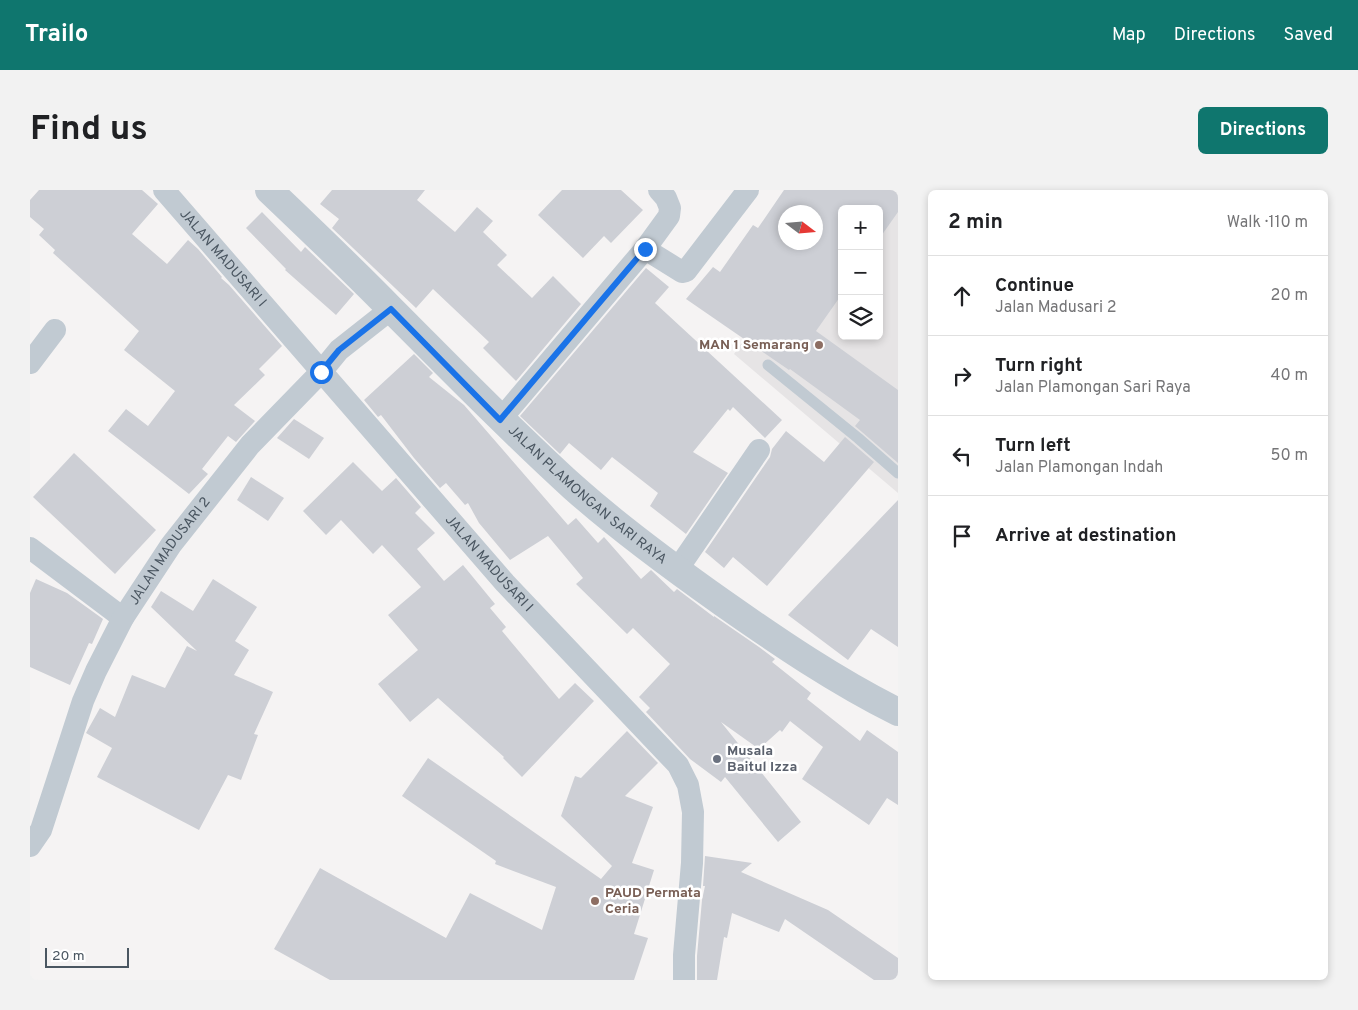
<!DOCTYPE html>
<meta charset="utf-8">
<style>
:root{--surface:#fff;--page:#f2f2f2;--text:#202124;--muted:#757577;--line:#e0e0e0;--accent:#0f766e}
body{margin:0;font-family:Overpass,sans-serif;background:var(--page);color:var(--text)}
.controls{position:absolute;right:15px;top:15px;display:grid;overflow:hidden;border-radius:8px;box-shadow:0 2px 8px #0003}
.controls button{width:45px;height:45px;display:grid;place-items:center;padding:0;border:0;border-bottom:1px solid var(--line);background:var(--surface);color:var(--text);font:25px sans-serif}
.compass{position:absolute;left:748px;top:15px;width:45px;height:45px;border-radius:50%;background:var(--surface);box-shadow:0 2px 8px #0003;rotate:106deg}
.scale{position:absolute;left:15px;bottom:12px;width:84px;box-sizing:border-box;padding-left:5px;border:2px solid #4a5661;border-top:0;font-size:14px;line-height:18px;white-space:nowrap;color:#4a5661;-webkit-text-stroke:4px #fff;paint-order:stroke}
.stop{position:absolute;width:15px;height:15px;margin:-11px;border:4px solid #1a73e8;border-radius:50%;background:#fff}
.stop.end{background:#1a73e8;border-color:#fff;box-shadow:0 1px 5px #0008}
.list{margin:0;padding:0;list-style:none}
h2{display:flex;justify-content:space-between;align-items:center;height:65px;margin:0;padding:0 20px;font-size:21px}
h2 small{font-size:16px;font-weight:400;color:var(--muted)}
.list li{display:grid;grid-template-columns:32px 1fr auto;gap:15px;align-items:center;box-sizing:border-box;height:80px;padding:0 20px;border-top:1px solid var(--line)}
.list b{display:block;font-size:19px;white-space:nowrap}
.list p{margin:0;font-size:16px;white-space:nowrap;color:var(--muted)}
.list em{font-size:16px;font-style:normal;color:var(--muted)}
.icon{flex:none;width:28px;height:28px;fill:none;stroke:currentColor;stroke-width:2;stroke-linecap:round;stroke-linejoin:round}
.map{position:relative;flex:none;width:868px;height:790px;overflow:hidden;border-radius:8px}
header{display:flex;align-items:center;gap:30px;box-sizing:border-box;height:70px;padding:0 25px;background:var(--accent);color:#fff}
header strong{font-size:24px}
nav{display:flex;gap:28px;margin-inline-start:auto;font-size:18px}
.intro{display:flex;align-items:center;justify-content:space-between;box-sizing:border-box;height:120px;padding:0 30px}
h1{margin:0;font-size:35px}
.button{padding:12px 22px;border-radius:8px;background:var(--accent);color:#fff;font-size:18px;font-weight:700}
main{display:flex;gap:30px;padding:0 30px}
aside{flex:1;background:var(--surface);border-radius:8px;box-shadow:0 2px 8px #0003}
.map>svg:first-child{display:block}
.education{fill:#e6e4e5;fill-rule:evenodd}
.building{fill:#cdcfd5;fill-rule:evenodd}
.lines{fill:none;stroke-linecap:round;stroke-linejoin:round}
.service{stroke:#c1cad2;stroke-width:11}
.minor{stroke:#c1cad2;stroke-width:22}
.tertiary{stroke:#c1cad2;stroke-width:28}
.route{stroke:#1a73e8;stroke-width:6}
.education-dot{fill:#8d6e63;stroke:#fff;stroke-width:2}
.worship-dot{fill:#6b7280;stroke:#fff;stroke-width:2}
.labels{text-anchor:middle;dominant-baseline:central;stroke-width:5;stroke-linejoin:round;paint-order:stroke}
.street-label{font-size:14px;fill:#4a5661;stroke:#fff}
.education-label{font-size:14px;font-weight:bold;fill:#785e54;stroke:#fff;text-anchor:end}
.worship-label{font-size:14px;font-weight:bold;fill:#5b616d;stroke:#fff;text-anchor:start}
</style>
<header>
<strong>Trailo</strong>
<nav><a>Map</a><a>Directions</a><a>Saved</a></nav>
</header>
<div class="intro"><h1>Find us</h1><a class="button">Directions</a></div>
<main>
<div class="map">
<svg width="868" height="790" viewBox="0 0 868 790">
<rect width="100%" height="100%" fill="#f5f3f3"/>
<path class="education" d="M818,0H868V303L704,164L781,53L786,52V47ZM812,19H849V146H812Z"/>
<g class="building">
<polygon points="9,0 112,0 128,14 102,44 137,74 158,50 168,59 192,87 191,88 199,95 252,156 229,179 235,185 204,215 225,231 206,252 198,246 172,279 178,284 159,304 78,241 96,219 118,236 145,201 94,160 109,141 23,63 25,60 9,45 14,39 0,27 0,10"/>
<polygon points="302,0 395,0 387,10 425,42 447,17 463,31 453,42 477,65 467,75 502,108 523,86 551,114 486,191 453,158 459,152 403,99 386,118 302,38 309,29 290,14"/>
<polygon points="532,0 591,0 613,20 581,53 574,46 553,68 508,25"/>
<path d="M754,0H868V22L849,49V19H812V104L786,141L868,200V273L825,236L830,230L760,179L759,180L656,109L683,77L690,82L723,35L728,38ZM756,22H786V52H756Z"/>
<polygon points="232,22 271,62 275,57 324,104 306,125 255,80 256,79 216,38"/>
<polygon points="616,78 639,97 625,113 752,230 735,248 703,217 700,221 698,219 663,262 698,283 656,344 620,316 628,303 582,267 571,280 539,253 530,264 490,226"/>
<polygon points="384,164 403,183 399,187 434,215 538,335 546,328 568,353 574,347 611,389 621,380 644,402 647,399 684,427 684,426 729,457 745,469 742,472 781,503 777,509 830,551 837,540 868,562 868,615 857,608 839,635 772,589 793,557 760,531 752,542 750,540 729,559 691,532 771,632 748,652 695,587 691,592 660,569 616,522 620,518 609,507 640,474 603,438 597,444 546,394 553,388 518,346 480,370 449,333 438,313 435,315 416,293 410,298 384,268 351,225 348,227 334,210"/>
<polygon points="264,229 294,248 279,269 247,248"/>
<polygon points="756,241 794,272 815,247 844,272 737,396 703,367 694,378 675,362 740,267 742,259"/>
<polygon points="44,263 126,340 85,384 3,307"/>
<polygon points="323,272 352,301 366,288 391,317 385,323 405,343 387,359 414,391 433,375 465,414 460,418 476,437 472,441 529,509 545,493 564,511 492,587 473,568 474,567 408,508 380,532 348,494 388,460 358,425 391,397 352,355 343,364 311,330 296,345 273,321"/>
<polygon points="221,287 254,308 238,331 207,310"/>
<polygon points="868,310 868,457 841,439 818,470 758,425"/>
<polygon points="6,389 37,403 73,429 62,454 59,453 40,495 0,477 0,403"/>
<polygon points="183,389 227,417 205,451 219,460 204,485 243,502 224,544 228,545 211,590 198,585 169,640 67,587 82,558 56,543 70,518 85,527 102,485 135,498 157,456 167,461 121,417 131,401 163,421"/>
<polygon points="597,541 628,573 595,606 623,617 602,673 624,680 604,744 618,748 604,790 300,790 244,759 290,678 416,748 440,703 512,740 526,697 465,674 466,671 372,606 398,568 571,689 582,676 531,626 545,586 551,588"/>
<polygon points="675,666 722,673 711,682 798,720 868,768 868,790 844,790 755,729 749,742 702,723 697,748 694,747 687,790 667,790 667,766 672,710 675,696 673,696"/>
</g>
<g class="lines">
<polyline class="service" points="738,175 828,248 868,283"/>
<g class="minor">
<path id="s1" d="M134,0L475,393L648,575L658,595L663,622L662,673L654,765V790"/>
<polyline points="615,59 652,82 656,81 718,0"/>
<polyline points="0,173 25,140"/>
<polyline points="470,230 615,59 639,26 640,18 636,8 629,0"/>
<polyline points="0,358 93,428"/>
<polyline points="647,380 729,260"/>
<path id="s2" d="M0,656L11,640L53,511L66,481L93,428L141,355L220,255L291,182L309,160L361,119"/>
</g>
<path class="tertiary" id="s3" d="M239,0C280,39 321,78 360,118C421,179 480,240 543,297C590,339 642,377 693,413C750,453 806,491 868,522"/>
</g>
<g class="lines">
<polyline class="route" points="291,182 309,160 361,119 470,230 615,59"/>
</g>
<g class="education-dot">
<circle cx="789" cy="155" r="5"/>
<circle cx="565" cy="711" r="5"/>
</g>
<circle class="worship-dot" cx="687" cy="569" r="5"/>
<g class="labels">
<g class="street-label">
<text stroke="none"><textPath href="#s1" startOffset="90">JALAN MADUSARI I</textPath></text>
<text stroke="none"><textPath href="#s3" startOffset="441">JALAN PLAMONGAN SARI RAYA</textPath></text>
<text stroke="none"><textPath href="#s2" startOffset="329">JALAN MADUSARI 2</textPath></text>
<text stroke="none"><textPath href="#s1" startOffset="495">JALAN MADUSARI I</textPath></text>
</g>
<g class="education-label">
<text x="779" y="155">MAN 1 Semarang</text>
<text x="575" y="703" text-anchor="start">PAUD Permata<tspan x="575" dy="16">Ceria</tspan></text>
</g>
<g class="worship-label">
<text x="697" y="561">Musala<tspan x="697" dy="16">Baitul Izza</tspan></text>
</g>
</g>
</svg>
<div class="controls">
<button>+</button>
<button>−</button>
<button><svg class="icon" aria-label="layers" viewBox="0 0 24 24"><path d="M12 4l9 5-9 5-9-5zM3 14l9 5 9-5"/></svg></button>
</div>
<svg class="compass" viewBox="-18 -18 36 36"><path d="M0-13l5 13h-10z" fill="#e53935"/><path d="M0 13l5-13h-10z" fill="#757577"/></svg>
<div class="scale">20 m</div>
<div class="stop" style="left:291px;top:182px"></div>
<div class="stop end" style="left:615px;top:59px"></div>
</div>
<aside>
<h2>2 min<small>Walk · 110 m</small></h2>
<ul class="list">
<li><svg class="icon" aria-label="ahead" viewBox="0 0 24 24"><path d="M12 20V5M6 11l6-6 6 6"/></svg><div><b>Continue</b><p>Jalan Madusari 2</p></div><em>20 m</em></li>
<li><svg class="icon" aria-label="right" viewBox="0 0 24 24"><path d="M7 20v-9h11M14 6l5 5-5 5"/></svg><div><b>Turn right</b><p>Jalan Plamongan Sari Raya</p></div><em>40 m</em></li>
<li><svg class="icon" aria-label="left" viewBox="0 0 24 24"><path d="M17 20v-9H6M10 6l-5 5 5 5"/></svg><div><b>Turn left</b><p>Jalan Plamongan Indah</p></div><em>50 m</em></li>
<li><svg class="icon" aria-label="arrive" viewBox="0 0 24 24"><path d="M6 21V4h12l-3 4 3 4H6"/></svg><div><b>Arrive at destination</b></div></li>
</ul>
</aside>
</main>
